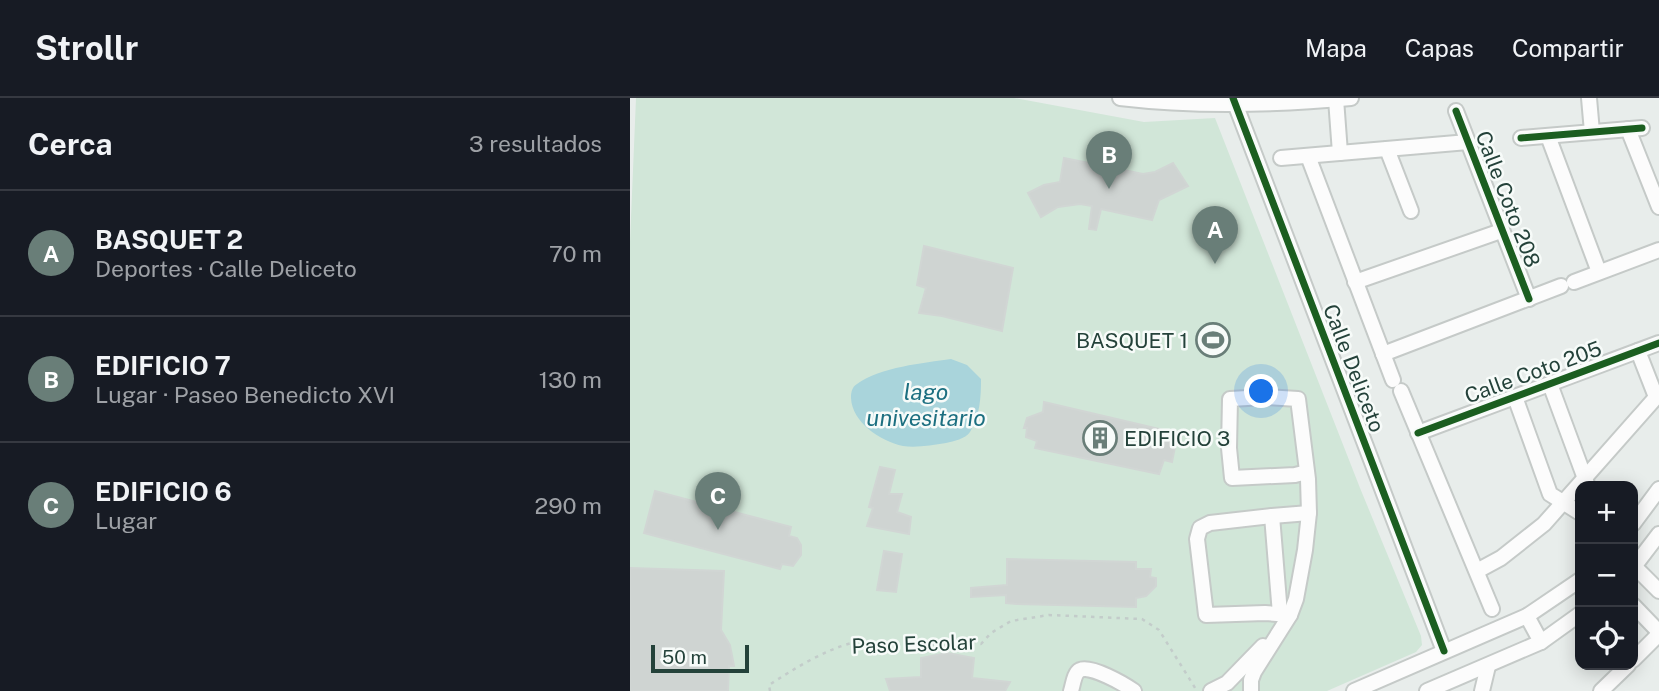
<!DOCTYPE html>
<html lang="es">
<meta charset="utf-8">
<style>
:root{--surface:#171b24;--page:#20242c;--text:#f1f3f6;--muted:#9ea1a6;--line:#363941;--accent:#697e78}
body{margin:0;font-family:"Public Sans",sans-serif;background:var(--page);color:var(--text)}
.controls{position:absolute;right:21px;bottom:21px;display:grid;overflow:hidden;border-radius:14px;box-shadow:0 4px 18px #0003}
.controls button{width:63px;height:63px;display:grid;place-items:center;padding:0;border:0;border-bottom:2px solid var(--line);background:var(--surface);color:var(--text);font:35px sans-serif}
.scale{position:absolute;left:21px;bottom:18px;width:98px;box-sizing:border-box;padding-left:7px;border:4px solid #24423a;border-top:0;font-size:19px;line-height:24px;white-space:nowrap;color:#24423a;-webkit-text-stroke:5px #f7fbf9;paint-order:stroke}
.you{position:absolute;left:632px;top:294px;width:24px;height:24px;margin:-18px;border:5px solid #fff;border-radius:50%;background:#1a73e8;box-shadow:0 0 0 10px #1a73e833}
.badge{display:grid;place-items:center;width:46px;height:46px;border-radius:50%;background:var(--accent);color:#fff;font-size:23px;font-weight:700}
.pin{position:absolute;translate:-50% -58px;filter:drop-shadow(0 2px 4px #0008)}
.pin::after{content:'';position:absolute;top:37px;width:24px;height:21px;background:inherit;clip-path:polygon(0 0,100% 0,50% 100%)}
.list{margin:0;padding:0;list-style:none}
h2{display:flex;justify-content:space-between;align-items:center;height:91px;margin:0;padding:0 28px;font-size:30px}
h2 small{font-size:23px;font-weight:400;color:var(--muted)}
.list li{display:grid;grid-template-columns:46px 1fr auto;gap:21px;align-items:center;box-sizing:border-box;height:126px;padding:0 28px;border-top:2px solid var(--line)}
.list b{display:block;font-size:26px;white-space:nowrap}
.list p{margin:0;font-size:23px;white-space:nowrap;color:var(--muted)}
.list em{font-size:23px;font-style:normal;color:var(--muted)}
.icon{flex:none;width:38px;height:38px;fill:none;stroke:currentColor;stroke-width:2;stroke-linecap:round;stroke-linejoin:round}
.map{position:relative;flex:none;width:1029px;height:593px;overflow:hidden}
header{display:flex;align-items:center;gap:42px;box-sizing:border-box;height:98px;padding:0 35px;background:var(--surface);border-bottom:2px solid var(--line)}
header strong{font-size:33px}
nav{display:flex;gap:38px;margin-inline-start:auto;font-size:24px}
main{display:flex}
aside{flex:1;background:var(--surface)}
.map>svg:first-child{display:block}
.green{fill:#d1e6d8}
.water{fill:#a9d4db}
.building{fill:#cfd4d2;stroke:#d1d6d4;stroke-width:2}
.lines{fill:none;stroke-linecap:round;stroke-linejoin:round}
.minor-casing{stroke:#c5cac8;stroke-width:18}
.path{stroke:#c3ccca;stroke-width:2.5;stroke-dasharray:3.5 5;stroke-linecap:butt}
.minor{stroke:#fcfcfc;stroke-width:14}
.cycleway-casing{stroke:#f7fbf9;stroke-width:11}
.cycleway{stroke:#1b5e20;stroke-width:7}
.labels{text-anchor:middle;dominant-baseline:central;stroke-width:5;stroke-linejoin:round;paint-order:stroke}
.street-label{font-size:21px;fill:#24423a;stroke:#f7fbf9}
.poi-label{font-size:21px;fill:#24423a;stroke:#f7fbf9;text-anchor:end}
.water-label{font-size:23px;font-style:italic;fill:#1c6f80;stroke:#f7fbf9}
</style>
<header>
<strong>Strollr</strong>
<nav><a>Mapa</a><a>Capas</a><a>Compartir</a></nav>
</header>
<main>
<aside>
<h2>Cerca<small>3 resultados</small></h2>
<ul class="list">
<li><span class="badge">A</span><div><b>BASQUET 2</b><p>Deportes · Calle Deliceto</p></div><em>70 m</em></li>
<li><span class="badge">B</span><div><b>EDIFICIO 7</b><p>Lugar · Paseo Benedicto XVI</p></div><em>130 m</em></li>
<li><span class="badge">C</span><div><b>EDIFICIO 6</b><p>Lugar</p></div><em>290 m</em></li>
</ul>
</aside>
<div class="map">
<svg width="1029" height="593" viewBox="0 0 1029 593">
<rect width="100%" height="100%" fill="#e8edeb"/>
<polygon class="green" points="6,0 384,0 514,24 585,20 730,390 791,538 792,547 786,554 697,593 0,593 0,144"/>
<path class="water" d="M321,261L337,267L351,281C351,299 350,318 340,334C335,341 324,343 316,345C302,347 287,350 273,348C250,343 222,324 221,300C221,294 222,289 227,286C250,269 294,265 321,261Z"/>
<g class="building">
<polygon points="434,60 513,76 525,74 543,65 558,88 529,102 522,122 471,111 466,132 459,131 462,108 450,106 428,109 411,119 398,95 414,87 430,84"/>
<polygon points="294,148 383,170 372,233 312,218 289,215 296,190 287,187"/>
<polygon points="414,304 542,334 540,342 546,344 542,364 534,362 529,376 405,350 407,343 396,339 397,330 394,330 397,320 413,314"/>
<polygon points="250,369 265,372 259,396 272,396 267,414 281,419 279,436 237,428 243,410 239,409"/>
<polygon points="25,393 161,429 159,438 167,440 171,447 171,457 163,468 152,466 150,471 14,435"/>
<polygon points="254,453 272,456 266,494 247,492"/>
<polygon points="377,461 506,464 506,471 521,471 520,479 526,480 526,488 516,498 506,500 506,509 387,506 376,505 376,497 341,499 341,490 377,487"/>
<polygon points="0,470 94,473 91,532 100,547 104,568 99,568 98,593 0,593"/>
<polygon points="317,555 344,560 342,580 380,584 375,593 260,593 256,581 291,579 291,560"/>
</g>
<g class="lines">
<g class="minor-casing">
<g id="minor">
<path d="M490,0C566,9 645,7 721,0"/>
<polyline points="603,0 814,553"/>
<polyline points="959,0 962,34"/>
<polyline points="706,1 710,55"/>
<polyline points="826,13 899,201"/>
<polyline points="998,31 1029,109"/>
<polyline points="918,38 969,174"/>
<polyline points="891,40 1012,30"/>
<polyline points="757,51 781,113"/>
<polyline points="678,58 763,282"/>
<polyline points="651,60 838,44"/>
<polyline points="725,184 871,133"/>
<polyline points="944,184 1029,152"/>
<polyline points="1008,253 1026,299"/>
<polyline points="753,256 931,188"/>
<polyline points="920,286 957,386"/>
<polyline points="771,293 862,511"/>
<polyline points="885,299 920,396 950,415"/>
<polyline points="788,335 1029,245"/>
<polyline points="642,418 679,415"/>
<polyline points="1003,426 1029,391"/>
<polyline points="1005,469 1029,493"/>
<polyline points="1003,470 1029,436"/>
<polyline points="847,473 871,460 914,426 1029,296"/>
<polyline points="1003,507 1029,534"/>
<polyline points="650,516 642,418 580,425 570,430 567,441 576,517 635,515 660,517"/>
<polyline points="897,518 911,544"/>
<polyline points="1003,562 1029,536"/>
<path d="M441,593C443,587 444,575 450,572C461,567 494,586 504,593"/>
<polyline points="581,593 597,585 633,548"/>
<polyline points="621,593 621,582 624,574 660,517 666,501 675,452 679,415 678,381 668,301 635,299 600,301 599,350 602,380 665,377 677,374"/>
<polyline points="724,593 897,518 950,482"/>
<polyline points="797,593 911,544 950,516"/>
<polyline points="852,593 858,568"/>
<polyline points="971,593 998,567"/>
</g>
</g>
<path class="path" d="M140,593L139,587C162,572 196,551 222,545C244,540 269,550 292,548C313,546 331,537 351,546L361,535L381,523L419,517L512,521L529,532L567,593"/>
<use href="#minor" class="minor"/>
<g class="cycleway-casing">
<g id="cycleway">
<polyline points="603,0 814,553"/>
<polyline points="826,13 899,201"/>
<polyline points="891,40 1012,30"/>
<polyline points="788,335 1029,245"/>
</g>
</g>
<use href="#cycleway" class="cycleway"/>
</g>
<defs>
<g id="stadium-ring" transform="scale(1.75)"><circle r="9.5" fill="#f7fbf9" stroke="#697e78" stroke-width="1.5"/><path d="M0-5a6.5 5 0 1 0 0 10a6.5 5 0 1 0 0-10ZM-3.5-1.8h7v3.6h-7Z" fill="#697e78"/></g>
<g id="building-ring" transform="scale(1.75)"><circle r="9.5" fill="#f7fbf9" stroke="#697e78" stroke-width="1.5"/><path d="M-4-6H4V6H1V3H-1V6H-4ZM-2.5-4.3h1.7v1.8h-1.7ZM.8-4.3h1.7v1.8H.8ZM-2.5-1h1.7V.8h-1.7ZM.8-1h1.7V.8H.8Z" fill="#697e78"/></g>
</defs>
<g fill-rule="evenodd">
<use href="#stadium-ring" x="583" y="242"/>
<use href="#building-ring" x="470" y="340"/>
</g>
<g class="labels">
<g class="street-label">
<text transform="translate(878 101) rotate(69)">Calle Coto 208</text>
<text transform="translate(724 270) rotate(69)">Calle Deliceto</text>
<text transform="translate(903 274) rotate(-20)">Calle Coto 205</text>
<text transform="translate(284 546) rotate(-2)">Paso Escolar</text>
</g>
<g class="poi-label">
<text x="558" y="242">BASQUET 1</text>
<text x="494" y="340" text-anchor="start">EDIFICIO 3</text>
</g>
<g class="water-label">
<text x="296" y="293">lago<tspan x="296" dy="26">univesitario</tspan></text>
</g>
</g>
</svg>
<div class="controls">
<button>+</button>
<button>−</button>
<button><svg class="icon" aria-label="locate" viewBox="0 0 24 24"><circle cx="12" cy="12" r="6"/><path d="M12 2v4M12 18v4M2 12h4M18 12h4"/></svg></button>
</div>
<div class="scale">50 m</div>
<div class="you"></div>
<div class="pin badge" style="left:585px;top:166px">A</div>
<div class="pin badge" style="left:479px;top:91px">B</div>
<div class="pin badge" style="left:88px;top:432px">C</div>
</div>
</main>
